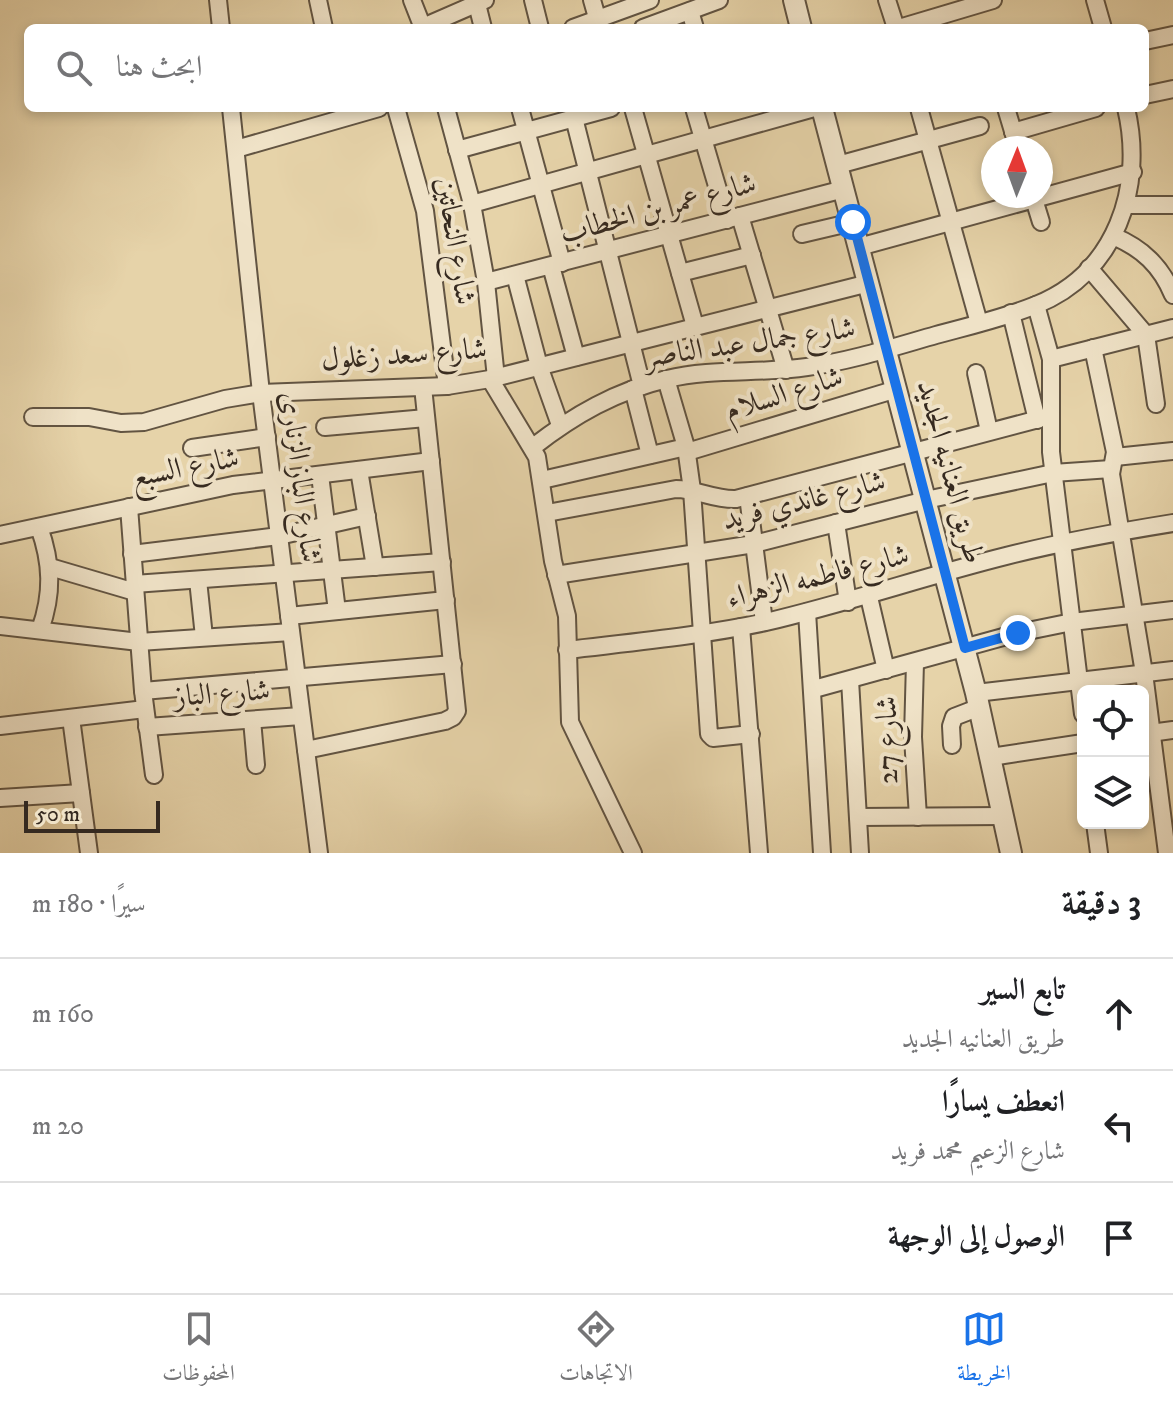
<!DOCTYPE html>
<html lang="ar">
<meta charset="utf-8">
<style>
:root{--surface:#fff;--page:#f6f6f6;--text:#202124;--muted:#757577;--line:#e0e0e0;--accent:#1a73e8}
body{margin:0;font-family:"IM FELL DW Pica",Amiri,serif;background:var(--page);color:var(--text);direction:rtl}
.controls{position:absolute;right:24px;bottom:24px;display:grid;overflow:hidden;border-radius:12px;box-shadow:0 4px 12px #0003}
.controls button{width:72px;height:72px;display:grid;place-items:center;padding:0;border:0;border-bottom:2px solid var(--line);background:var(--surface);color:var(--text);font:40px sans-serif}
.compass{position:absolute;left:981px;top:136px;width:72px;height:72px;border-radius:50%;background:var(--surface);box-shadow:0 4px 12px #0003;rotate:1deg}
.scale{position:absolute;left:24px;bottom:20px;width:136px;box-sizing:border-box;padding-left:8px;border:4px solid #362a20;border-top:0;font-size:22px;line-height:28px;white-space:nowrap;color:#362a20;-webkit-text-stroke:6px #efe2c7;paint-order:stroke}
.stop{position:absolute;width:24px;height:24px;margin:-18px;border:6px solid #1a73e8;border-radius:50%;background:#fff}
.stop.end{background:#1a73e8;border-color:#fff;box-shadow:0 2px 8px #0008}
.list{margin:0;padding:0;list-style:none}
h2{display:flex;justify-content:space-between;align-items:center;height:104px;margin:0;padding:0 32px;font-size:34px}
h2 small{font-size:26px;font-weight:400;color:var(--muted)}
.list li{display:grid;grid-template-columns:52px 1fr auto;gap:24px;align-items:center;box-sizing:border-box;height:112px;padding:0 32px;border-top:2px solid var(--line)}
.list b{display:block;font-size:30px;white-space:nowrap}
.list p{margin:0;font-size:26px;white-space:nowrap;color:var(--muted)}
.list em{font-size:26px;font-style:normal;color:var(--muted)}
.icon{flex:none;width:44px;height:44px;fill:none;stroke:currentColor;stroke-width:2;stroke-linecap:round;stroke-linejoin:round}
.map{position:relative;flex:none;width:1173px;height:853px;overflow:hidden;direction:ltr}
.search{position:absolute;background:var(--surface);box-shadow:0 4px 12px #0003;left:24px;right:24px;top:24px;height:88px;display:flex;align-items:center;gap:20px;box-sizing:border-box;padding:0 28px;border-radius:12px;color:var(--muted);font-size:30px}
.sheet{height:440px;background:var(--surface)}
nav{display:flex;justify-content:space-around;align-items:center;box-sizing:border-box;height:112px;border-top:2px solid var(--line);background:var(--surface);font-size:22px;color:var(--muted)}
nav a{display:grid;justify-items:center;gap:4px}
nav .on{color:var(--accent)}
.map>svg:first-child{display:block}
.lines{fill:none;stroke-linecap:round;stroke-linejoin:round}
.minor-casing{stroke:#625442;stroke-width:20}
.tertiary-casing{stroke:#625442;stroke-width:24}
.minor{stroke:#efe2c7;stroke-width:16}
.tertiary{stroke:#efe2c7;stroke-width:20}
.route{stroke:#1a73e8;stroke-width:10}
.labels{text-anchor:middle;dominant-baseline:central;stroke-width:8;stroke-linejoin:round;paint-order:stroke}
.street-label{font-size:30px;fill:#362a20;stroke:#efe2c7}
</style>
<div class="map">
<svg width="1173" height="853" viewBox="0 0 1173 853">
<rect width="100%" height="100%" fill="#e6d3a9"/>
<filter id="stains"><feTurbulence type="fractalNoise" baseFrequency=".0025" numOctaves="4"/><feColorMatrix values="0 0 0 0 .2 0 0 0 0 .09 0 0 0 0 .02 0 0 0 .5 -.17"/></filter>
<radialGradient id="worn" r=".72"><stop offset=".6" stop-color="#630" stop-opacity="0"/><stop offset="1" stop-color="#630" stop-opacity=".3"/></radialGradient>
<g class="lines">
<g class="minor-casing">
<g id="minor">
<polyline points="218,0 221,28"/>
<polyline points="318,0 324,28"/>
<polyline points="412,0 423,28"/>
<polyline points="476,0 483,28"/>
<polyline points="533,0 540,28"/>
<polyline points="592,0 600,28"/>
<polyline points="887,0 896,28"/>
<polyline points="1095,0 1103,28"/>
<polyline points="690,11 695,28"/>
<polyline points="423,27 485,0"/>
<polyline points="573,28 650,0"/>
<polyline points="643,28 719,0"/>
<polyline points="899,28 993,0"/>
<polyline points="1145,41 1173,35"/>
<polyline points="1145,95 1173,89"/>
<polyline points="231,108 261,393 319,853"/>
<polyline points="396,108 425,211 447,386"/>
<polyline points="446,108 472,204 486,282 496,378"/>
<polyline points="520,108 562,263"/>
<polyline points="633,108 695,326"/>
<polyline points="694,108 727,220"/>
<polyline points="919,108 979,323"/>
<polyline points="1006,108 1018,148"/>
<polyline points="574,118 642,386"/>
<polyline points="1013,132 1096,108"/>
<polyline points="236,149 379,108"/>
<polyline points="457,150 611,108"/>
<polyline points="838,165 980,126"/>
<polyline points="1033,196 1041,222"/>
<polyline points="472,204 814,108"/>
<polyline points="1126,205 1173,205"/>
<polyline points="740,216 786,370"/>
<polyline points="802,234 853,222"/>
<path d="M1113,236C1142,248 1161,266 1173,295"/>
<polyline points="859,247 1133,172"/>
<polyline points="551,266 576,357"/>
<polyline points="1089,268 1146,335 1156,404"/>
<polyline points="680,273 752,255"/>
<polyline points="515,275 539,366 560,425"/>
<polyline points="486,282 844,189"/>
<polyline points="1036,305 1051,359 1051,452 1083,714"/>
<polyline points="1011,313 1037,420"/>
<polyline points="1093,348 1115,452 1111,474 1144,673 1167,853"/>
<polyline points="1051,359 1173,328"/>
<polyline points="976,373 989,431"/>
<polyline points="490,379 537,457 553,561 567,616 570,722 633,853"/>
<polyline points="666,379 686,447 692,490 709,734 713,738 751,734"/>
<polyline points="633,389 650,455"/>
<polyline points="33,417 89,417 121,423 144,422 225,399 261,393 447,386 490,379 869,283"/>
<polyline points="325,427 426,418"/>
<path d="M533,447C574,415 616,391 667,379C713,368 760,374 807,367C851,361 894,347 936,335C969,326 1004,318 1036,305C1116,273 1145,187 1126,108"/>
<polyline points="192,448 267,437"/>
<polyline points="687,452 897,389"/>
<polyline points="1115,457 1173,451"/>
<polyline points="359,470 375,567"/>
<polyline points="320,475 337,611"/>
<polyline points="542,480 686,447"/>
<polyline points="748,496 764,622"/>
<polyline points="129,507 143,691 154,775"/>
<path d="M547,513L676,489C697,489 714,500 736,499L1050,416"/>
<polyline points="836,523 848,602"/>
<path d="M39,527C52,563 53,594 40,630"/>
<polyline points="0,535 233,485 431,461"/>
<polyline points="132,554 279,536 367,516"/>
<polyline points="50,567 135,592"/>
<polyline points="556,575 754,544 926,500 1053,473 1111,469"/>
<polyline points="198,580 204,637"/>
<polyline points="134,584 442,562"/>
<polyline points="869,597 886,670"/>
<polyline points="807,612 822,853"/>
<polyline points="289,616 446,600"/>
<polyline points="0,626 139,642 291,632"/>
<polyline points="741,627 759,853"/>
<path d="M567,650C634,642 701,636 766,622C847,603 926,576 1006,556C1061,542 1117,532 1173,523"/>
<polyline points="915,662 913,737 918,817"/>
<polyline points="850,680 860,853"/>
<polyline points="814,689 1018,633 1072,622 1173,610"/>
<polyline points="143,691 453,664"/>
<polyline points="976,693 1173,670"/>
<polyline points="71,718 89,853"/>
<polyline points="252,720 256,765"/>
<polyline points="0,726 145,709"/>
<polyline points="147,727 301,716"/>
<polyline points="1143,734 1173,730"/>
<polyline points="952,745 951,726 954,717 980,707"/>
<polyline points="306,750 445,721 453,717 457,711 423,387"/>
<polyline points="991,757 1083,743"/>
<polyline points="0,798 81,793"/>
<polyline points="858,817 1004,816"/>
<polyline points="1095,823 1099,853"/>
</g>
</g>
<g class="tertiary-casing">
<g id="tertiary">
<polyline points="794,0 801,28"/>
<polyline points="822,108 976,693 1011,853"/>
</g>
</g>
<use href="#minor" class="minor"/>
<use href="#tertiary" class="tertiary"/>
</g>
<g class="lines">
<polyline class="route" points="853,222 965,648 1018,633"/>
</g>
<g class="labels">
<g class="street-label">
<text transform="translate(658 209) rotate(-15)">شارع عمر بن الخطاب</text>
<text transform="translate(455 241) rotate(81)">شارع النحاتين</text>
<text transform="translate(750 343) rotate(-8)">شارع جمال عبد الناصر</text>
<text transform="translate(404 355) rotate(-4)">شارع سعد زغلول</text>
<text transform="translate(784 394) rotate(-17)">شارع السلام</text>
<text transform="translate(185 468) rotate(-11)">شارع السبع</text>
<text transform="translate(950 472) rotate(75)">طريق العنانيه الجديد</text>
<text transform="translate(300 477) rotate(83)">شارع الباز الزنارى</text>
<text transform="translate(804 501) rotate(-14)">شارع غاندي فريد</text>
<text transform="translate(818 577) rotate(-14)">شارع فاطمه الزهراء</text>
<text transform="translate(222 694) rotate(-4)">شارع الباز</text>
<text transform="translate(888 740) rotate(-91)">شارع 27</text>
</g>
</g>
<rect width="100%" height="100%" filter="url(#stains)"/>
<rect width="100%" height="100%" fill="url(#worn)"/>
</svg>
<div class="controls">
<button><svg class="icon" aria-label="locate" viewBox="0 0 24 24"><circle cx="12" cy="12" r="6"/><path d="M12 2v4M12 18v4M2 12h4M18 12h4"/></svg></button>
<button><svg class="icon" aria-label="layers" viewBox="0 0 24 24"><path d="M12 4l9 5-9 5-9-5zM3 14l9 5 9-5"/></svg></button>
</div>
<svg class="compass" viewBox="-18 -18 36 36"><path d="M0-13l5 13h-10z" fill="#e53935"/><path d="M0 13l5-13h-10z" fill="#757577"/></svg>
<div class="scale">50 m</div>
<div class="stop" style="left:853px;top:222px"></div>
<div class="stop end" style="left:1018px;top:633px"></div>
<div class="search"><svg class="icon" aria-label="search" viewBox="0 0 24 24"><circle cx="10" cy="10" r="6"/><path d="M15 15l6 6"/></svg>ابحث هنا</div>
</div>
<section class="sheet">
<h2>3 دقيقة<small>سيرًا · 180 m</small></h2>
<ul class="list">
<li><svg class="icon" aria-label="ahead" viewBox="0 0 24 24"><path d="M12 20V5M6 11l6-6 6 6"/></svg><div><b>تابع السير</b><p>طريق العنانيه الجديد</p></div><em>160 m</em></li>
<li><svg class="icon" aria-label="left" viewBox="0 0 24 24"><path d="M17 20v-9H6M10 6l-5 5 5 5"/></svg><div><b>انعطف يسارًا</b><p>شارع الزعيم محمد فريد</p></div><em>20 m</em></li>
<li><svg class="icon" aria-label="arrive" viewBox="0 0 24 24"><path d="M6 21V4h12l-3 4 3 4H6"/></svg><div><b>الوصول إلى الوجهة</b></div></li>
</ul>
</section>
<nav>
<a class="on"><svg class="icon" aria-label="map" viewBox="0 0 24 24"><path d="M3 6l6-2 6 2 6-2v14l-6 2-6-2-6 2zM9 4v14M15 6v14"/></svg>الخريطة</a>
<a><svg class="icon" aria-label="directions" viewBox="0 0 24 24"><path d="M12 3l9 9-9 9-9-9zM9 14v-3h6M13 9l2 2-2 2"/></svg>الاتجاهات</a>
<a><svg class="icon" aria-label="saved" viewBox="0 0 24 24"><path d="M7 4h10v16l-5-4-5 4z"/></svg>المحفوظات</a>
</nav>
